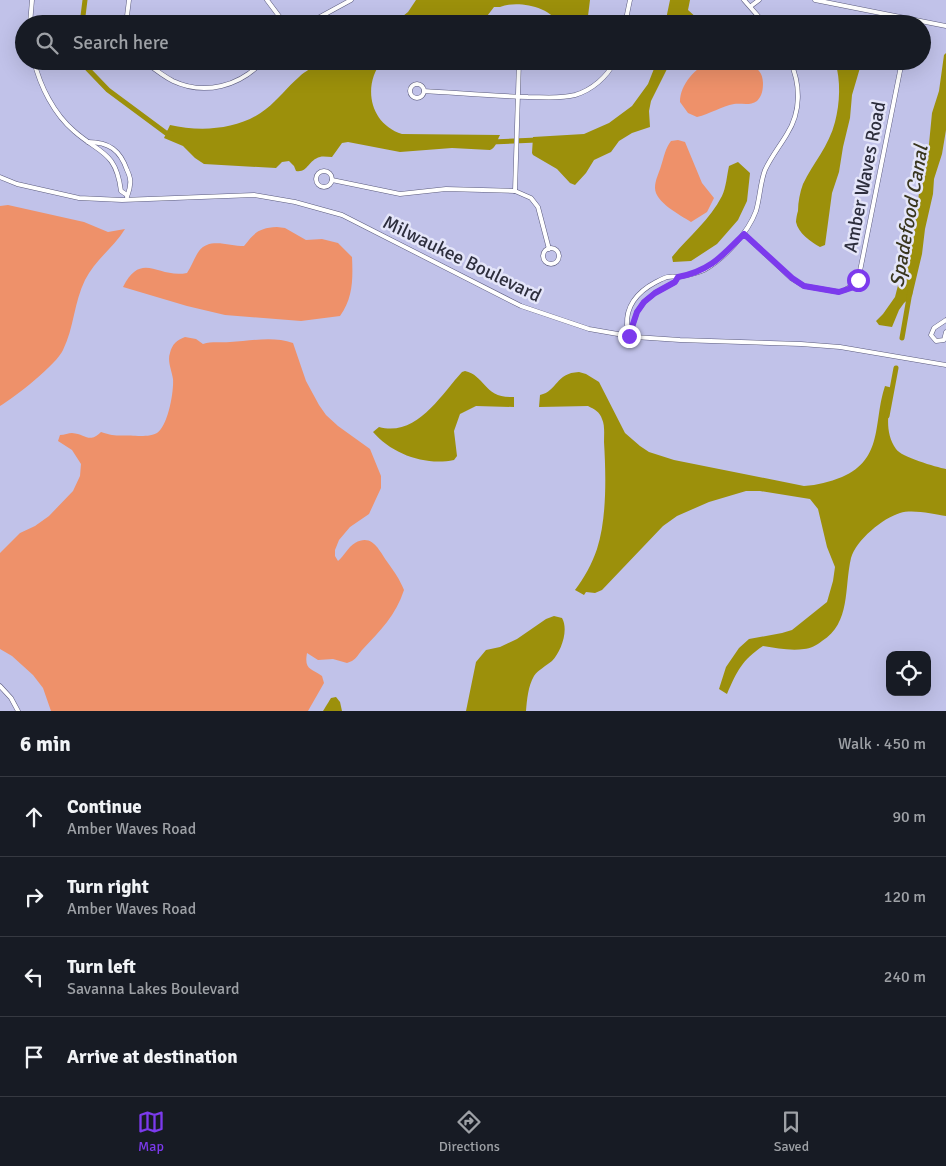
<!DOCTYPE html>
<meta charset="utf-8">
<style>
:root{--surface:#171b24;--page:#20242c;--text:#f1f3f6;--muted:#9ea1a6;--line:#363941;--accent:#7c3aed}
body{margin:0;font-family:Signika,sans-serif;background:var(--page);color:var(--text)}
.controls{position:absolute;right:15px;bottom:15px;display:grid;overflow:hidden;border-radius:10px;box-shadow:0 5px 20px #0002}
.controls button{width:45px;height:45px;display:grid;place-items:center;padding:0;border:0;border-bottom:1px solid var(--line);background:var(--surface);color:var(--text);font:25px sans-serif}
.stop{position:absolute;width:15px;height:15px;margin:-11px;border:4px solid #7c3aed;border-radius:50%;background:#fff}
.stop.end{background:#7c3aed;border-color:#fff;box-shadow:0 1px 5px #0008}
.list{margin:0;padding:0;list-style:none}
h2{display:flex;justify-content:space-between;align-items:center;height:65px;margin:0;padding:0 20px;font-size:21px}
h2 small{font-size:16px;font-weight:400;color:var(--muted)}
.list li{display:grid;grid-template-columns:32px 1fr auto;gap:15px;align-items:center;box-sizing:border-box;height:80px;padding:0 20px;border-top:1px solid var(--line)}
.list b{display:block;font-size:19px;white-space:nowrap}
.list p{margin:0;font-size:16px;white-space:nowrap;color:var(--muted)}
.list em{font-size:16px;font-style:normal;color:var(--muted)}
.icon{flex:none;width:28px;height:28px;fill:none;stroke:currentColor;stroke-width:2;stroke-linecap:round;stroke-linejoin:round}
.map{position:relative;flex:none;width:946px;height:711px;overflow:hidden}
.search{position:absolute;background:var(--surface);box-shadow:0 5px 20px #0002;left:15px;right:15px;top:15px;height:55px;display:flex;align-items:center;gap:12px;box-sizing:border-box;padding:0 18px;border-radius:28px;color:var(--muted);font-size:19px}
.sheet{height:385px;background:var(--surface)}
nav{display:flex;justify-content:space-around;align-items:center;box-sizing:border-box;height:70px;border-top:1px solid var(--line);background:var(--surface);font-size:14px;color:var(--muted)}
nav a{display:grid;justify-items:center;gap:2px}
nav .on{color:var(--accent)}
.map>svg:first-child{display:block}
.green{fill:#ee916a}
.water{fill:#9c900b}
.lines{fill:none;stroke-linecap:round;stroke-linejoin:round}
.canal{stroke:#9c900b;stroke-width:5}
.street-casing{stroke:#5b5b7d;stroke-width:5}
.street{stroke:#fff;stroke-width:4}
.route{stroke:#7c3aed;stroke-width:6}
.labels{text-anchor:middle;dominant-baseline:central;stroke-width:5;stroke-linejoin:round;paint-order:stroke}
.street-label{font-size:19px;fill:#2d2e3d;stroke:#e4e5f9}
.water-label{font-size:20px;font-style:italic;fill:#39361e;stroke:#e4e5f9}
</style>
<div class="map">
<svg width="946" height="711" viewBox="0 0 946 711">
<rect width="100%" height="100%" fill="#c1c2e9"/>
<g class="green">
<path d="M712,61C729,61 763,58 763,83C763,90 762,96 757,101C750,106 742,103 734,104C722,106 710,114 697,117L688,113L680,102C680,84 696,67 712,61Z"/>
<path d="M678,140L685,142L702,183L714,198L707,212L691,222C680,215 655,202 655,188C655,180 659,173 661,166C664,157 665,149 671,141Z"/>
<path d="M8,205L84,222L108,232L125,229C114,247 95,260 85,280C74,302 74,328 63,350C57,364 14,398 0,406V206Z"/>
<path d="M277,227L285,228L306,240L322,239L338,243L352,257C353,279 353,298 340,316L301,321L225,315L187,306L123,287C142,250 158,279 187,273C192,266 194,258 199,251C209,237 229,246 244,246C255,232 259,228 277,227Z"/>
<path d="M185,337L196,339L203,344C212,341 221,343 230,342C251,341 273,336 293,343L306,381L319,405L326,415L338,426L370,449L381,476V488L369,514L350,527L339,540L335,550V556L338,561C344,556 348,547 355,543C373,533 379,551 388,563C395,573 399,578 404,590C396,615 380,631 363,649C359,653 357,658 352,661L347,663L333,659L318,660L307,653C304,670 311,668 322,676L324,683L308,711H51L43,688L33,675L12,656L0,649V553L20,533L35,526L49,516L73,491L80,476L81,464L72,450L58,441L60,435C64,435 69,433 72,433C86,434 89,444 101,432C118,438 124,434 138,436C145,436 151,436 157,433C168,426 174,392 173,379C172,371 167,361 170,353C172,344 177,340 185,337Z"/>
</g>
<g class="water">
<path d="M416,0H590L587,24H559C550,6 516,0 500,7H494L481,24H393L408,12Z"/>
<polygon points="670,0 690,0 688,10 698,19 712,24 665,24"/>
<polygon points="946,53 946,130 942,154 934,179 933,194 925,229 922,254 912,296 904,303 899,310 892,327 879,325 876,321 883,314 895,297 905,258 909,232 917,210 920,184 929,144 932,113 939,91 944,55"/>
<path d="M321,61H382C362,86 370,124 402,134L500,135C497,140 496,148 490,150L452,148L400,152L348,142L342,143L332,157C328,157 323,156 320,157C308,160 308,173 296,171L294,166L289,161L282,162L276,168L204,164L195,158L183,146L164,138L170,125C201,132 240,130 266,109C278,100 287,87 299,77C305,71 314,67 321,61Z"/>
<polygon points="657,61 671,61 651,101 649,111 650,127 632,133 619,141 611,152 594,160 586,173 575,185 570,183 557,169 533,155 532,153 533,137 584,134 609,123 632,106 648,84"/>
<path d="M835,61H862L852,95L850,118L843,147L839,172L832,193L825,245L820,247C811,242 798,233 796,222C796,219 797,214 798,211C798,202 800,192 803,184C813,163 829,146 835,122C840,103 841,81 835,61Z"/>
<path d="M738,162L750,173L747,201L738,220L717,244L691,261L673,262L672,257C688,237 710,220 722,196C726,188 727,175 729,166Z"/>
<path d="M465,371C485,375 484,399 514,397V407L476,406L460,414L454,431L457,456L454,460C425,466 392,454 373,432L379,427C417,437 440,396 462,372Z"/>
<path d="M579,372L586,374L599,382L625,433L640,446L649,452L674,460L804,486C818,485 829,482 842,477C884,459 873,422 885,386L893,388C889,407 883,431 896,449C901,457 936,467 946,469V516C934,514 912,509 900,513C883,518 856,540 851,558C844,588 851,623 822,641C817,645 810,649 804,649C790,651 777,648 763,646C742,660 737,671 727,694L719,689L726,667L739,648L749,639L782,633L792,630L827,602L833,581L835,567L827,547L818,509L810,499L760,491H746L709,502L677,516L663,526L602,590L595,593L586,592L584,595L575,590C584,578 592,564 597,549C607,518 606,475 604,442C604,435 605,425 602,419C600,412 594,409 588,406L539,407L540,395C558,391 555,373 579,372Z"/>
<path d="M554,616L562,618C569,630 561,652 552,661C546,666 538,670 534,676C528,686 527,700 526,711H466L476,662L486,650L500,647L517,639L546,619Z"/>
<polygon points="336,697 340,702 342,711 323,711 331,698"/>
</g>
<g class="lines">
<g class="canal">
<polyline points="82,24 85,0"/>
<polyline points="83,61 83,64 108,90 166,133 172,133"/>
<polyline points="491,142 537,140"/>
<polyline points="902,338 910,292"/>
<polyline points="887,416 896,368"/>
</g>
<g class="street-casing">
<g id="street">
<polyline points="267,0 285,24"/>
<polyline points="744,0 765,24"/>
<polyline points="815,0 946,26"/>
<polyline points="751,6 759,0"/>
<polyline points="30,24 32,0"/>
<polyline points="126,24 129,0"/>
<polyline points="307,24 351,0"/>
<polyline points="625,24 630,0"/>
<path d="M34,61C40,86 54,114 74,131C100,154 116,151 121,191L127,195"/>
<path d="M144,61C153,68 163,76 173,81C205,96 240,86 263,61"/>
<circle cx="417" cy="91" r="7"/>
<path d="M424,91C459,93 494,96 528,97C543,97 560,99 575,95C592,90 607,77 615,61"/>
<path d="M88,142C109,142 120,150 127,170C129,174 131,180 130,185C130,189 128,193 127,197"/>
<circle cx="324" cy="179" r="8"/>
<polyline points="0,177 17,184 79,198 122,200 254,195 295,202 342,215 521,306 589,329 635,337 680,340 801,344 840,347 946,365"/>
<polyline points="332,180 400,194 446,189 515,191 531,198 538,207 549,249"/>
<polyline points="515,191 519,61"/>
<polyline points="744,234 791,278 804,286 839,292 845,290 855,284 860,271 902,61"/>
<circle cx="551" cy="256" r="8"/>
<path d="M678,277C687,275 696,274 704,270C724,259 748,233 756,211C760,198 760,183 765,170C771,157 780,146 787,134C801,112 801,85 790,61"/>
<polyline points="946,320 934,328 931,335 936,341 944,340 946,332"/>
<path d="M629,336L637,312L644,302L655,293L675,282L678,277C669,275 664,278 656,282C639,291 626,305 627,325L631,328"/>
<polyline points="0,686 11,698 18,711"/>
</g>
</g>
<use href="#street" class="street"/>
</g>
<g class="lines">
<path class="route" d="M629,336L637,312L644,302L655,293L675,282L678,277C710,271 722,256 744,234L792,278L804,286L839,292L851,288L858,280"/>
</g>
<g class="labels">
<g class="street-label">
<text transform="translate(865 177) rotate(-79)">Amber Waves Road</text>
<text transform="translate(462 259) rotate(26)">Milwaukee Boulevard</text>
</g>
<g class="water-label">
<text transform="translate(909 216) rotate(-80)">Spadefood Canal</text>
</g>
</g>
</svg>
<div class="controls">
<button><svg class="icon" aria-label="locate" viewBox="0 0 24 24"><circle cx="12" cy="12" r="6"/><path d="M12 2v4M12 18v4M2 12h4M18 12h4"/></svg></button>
</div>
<div class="stop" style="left:858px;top:280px"></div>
<div class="stop end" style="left:629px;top:336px"></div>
<div class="search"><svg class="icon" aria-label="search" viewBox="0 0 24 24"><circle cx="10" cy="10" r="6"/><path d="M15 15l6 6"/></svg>Search here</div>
</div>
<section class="sheet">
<h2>6 min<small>Walk · 450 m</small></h2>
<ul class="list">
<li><svg class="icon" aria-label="ahead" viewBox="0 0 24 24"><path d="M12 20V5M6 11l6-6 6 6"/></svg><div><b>Continue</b><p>Amber Waves Road</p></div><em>90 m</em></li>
<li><svg class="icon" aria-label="right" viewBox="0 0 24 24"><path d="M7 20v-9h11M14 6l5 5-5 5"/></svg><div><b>Turn right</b><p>Amber Waves Road</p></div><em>120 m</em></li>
<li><svg class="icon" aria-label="left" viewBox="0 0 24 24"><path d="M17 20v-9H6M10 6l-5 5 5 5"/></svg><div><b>Turn left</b><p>Savanna Lakes Boulevard</p></div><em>240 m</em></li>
<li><svg class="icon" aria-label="arrive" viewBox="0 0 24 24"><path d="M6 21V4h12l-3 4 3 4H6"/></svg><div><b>Arrive at destination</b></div></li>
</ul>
</section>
<nav>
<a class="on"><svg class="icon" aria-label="map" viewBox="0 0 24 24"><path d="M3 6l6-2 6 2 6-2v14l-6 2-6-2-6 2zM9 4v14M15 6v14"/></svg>Map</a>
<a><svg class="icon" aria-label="directions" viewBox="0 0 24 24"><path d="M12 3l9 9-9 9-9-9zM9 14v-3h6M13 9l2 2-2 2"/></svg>Directions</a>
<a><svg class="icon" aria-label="saved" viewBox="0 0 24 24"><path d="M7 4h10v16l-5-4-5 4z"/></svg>Saved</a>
</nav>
